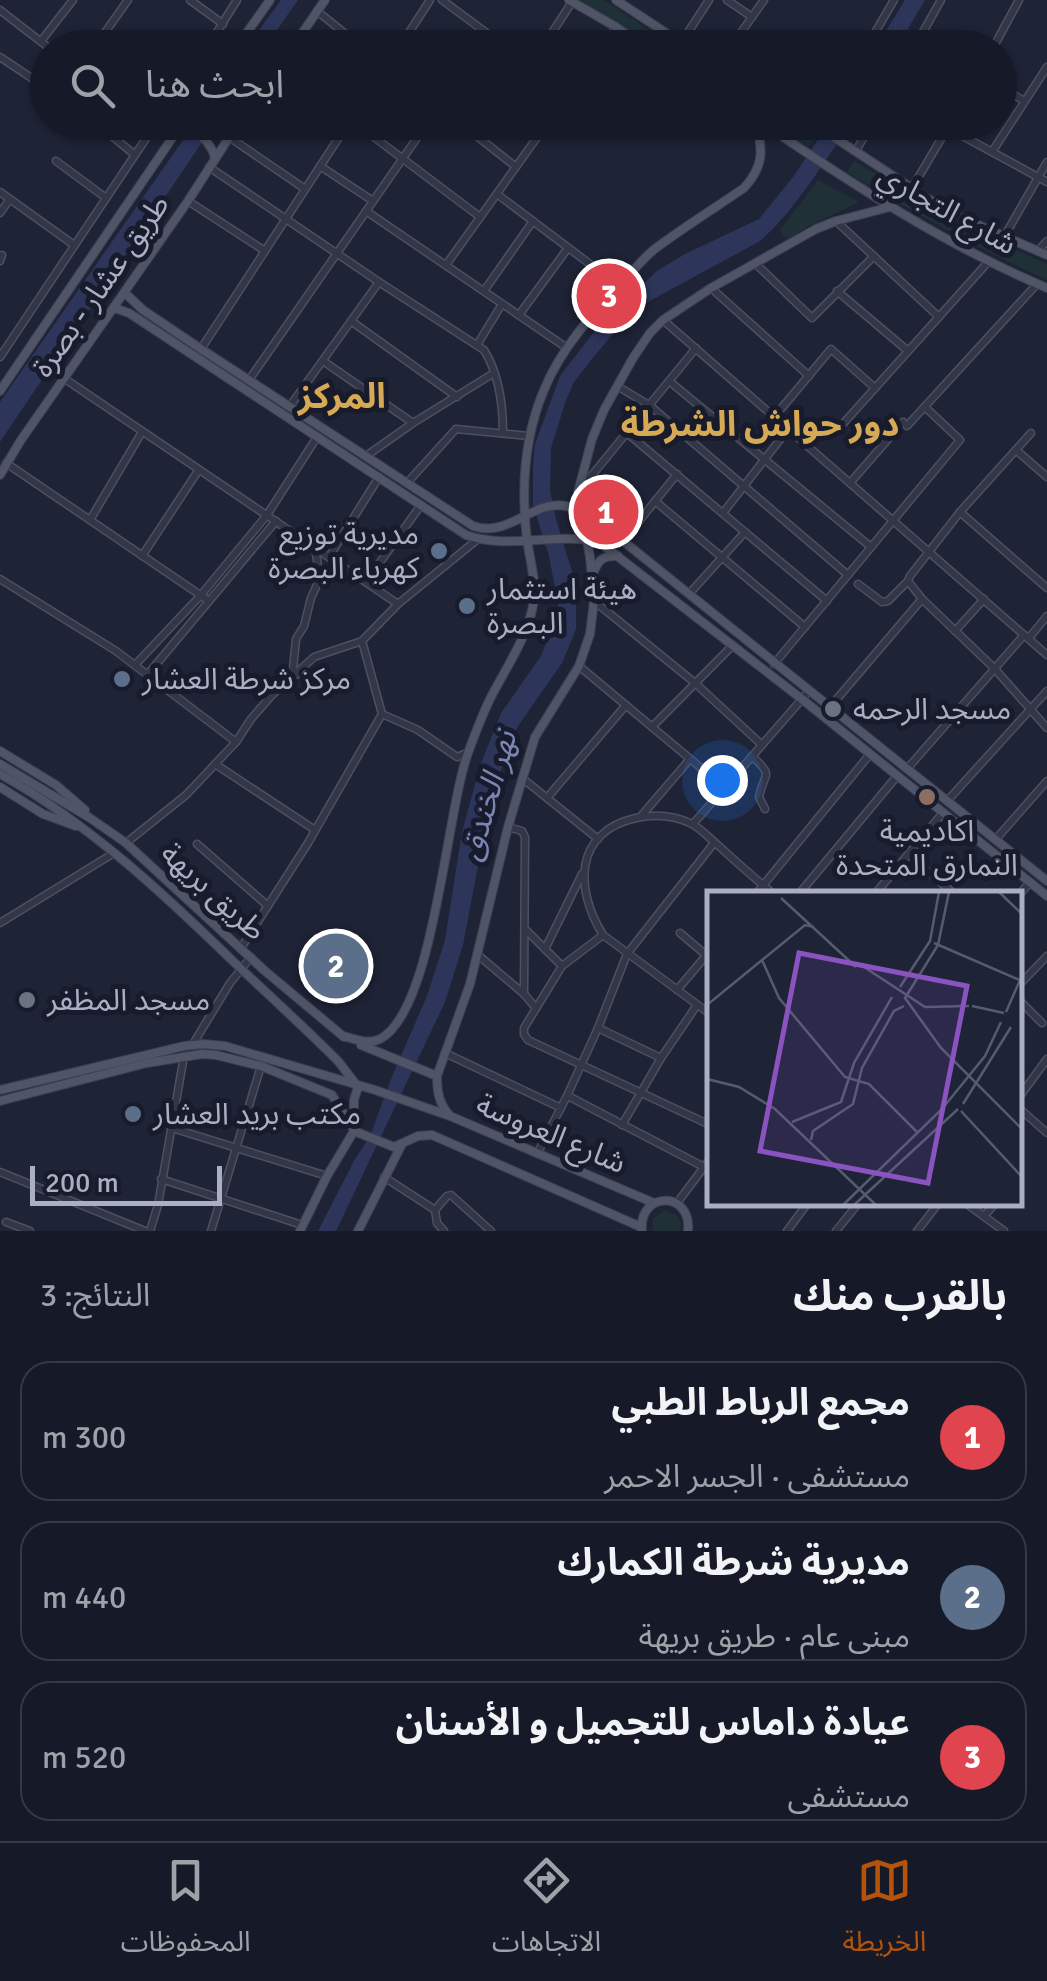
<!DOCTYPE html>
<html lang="ar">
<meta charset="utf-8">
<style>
:root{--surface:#161a28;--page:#1f2330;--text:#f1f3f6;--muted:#9ea1a8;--line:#353845;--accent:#b45309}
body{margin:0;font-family:Signika,"Noto Sans Arabic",sans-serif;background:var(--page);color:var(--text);direction:rtl}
.scale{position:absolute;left:30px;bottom:25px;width:192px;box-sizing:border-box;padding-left:10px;border:5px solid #abafc4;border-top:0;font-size:28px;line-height:35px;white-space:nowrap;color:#abafc4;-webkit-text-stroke:8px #171b2b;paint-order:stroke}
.you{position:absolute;left:722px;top:780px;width:35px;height:35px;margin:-25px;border:8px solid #fff;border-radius:50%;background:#1a73e8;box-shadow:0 0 0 15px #1a73e833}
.badge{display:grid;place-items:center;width:65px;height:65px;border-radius:50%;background:var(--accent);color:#fff;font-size:32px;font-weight:700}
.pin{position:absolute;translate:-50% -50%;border:5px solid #fff;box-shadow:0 2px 10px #0006}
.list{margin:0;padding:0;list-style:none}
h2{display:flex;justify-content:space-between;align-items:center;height:130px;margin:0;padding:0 40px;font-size:42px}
h2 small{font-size:32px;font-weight:400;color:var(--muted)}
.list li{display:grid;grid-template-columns:65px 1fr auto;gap:30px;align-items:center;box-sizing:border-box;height:140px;margin:0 20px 20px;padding:0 20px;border:2px solid var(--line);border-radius:30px}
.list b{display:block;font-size:38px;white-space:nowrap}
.list p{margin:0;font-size:32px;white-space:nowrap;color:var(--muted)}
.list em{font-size:32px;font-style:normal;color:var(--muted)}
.icon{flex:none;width:55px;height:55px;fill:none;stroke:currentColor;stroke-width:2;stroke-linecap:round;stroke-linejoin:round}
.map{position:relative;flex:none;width:1047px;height:1231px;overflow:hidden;direction:ltr}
.search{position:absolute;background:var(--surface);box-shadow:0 2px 8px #0004;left:30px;right:30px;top:30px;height:110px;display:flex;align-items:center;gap:25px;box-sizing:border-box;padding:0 35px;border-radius:55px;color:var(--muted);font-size:38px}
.sheet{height:610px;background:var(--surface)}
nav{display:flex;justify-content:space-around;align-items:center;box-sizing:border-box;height:140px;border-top:2px solid var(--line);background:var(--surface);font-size:28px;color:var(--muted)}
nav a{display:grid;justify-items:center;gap:5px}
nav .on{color:var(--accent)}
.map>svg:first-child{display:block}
.green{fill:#203037}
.water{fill:#2d365a}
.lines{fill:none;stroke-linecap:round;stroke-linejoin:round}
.minor-casing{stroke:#4c5062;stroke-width:9}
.major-casing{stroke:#3b3f50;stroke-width:10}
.minor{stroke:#323647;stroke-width:6}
.major{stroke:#4f5467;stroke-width:8}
.service-dot{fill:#5c6f8a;stroke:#171b2b;stroke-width:4}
.worship-dot{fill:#6b7280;stroke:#171b2b;stroke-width:4}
.education-dot{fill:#8d6e63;stroke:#171b2b;stroke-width:4}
.labels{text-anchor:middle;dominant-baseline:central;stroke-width:10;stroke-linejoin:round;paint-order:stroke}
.street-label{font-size:30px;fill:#abafc4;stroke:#171b2b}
.poi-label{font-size:30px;fill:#abafc4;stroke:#171b2b;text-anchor:start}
.water-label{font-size:32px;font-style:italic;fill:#7a85b2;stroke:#171b2b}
.quarter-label{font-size:35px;font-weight:bold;fill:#d6a954;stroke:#171b2b}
.inset-road{fill:none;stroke:#565b6f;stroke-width:2.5}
.view{fill:#8953c0;fill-opacity:0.15;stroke:#8953c0;stroke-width:5}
.inset-edge{fill:none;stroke:#abafc4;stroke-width:5}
</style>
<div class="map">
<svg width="1047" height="1231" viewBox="0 0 1047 1231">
<rect width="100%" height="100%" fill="#1e2336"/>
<g class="green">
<polygon points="580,0 604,0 675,47 652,47"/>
<polygon points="769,123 793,123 816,136 809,147"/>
<path d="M854,161L968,228L1047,264V280C978,248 911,212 847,172Z"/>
<polygon points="818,180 859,202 809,226 787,240 780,230"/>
<polygon points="665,1210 678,1216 681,1224 679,1231 653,1231 653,1218"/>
</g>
<g class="water">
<polygon points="281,0 298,0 265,47 247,47"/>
<polygon points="905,0 925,0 897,47 876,47"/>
<polygon points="195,123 215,123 0,442 0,402"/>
<path d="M829,123H851C823,163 797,208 760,241L646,303L613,334L596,354L574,382L566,400L551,448L550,490L556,519L573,575L576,607V629L562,663L518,726L508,750L490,803L463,945L445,1002L336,1231H318L355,1159L370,1136L393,1074L427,996L445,940L462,832L480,766L501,713L541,656L559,609L549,556L533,505V465L535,444L560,376L601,323L657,271L685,254L759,219L793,177Z"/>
</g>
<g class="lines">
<g class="minor-casing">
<g id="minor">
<polyline points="190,0 223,24"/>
<polyline points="442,0 507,48"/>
<polyline points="727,0 752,17"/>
<polyline points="0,10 49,48"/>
<polyline points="317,11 363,48"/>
<polyline points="41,41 73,0"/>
<polyline points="681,43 709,0"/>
<polyline points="143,45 147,48"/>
<polyline points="94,48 128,0"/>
<polyline points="207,48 237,0"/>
<polyline points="399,48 430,0"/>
<polyline points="542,48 572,2"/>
<polyline points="602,48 616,27"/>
<polyline points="730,48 764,0"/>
<polyline points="866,48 894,0"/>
<polyline points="914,48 941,0"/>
<polyline points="993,48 1019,0"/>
<polyline points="0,57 48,89"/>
<polyline points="1000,86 1024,101"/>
<polyline points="95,122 135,155"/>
<polyline points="315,122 339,137"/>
<polyline points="354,122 480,217"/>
<polyline points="459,122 516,167"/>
<polyline points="948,128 1047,182"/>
<polyline points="229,137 305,189"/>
<polyline points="856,151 872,122"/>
<polyline points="992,152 1047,67"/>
<polyline points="56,161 106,198"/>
<polyline points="320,166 373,201"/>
<path d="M209,167L379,282L484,350C499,374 503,405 503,433"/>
<polyline points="912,188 951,122"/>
<polyline points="0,192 74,245"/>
<polyline points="497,194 619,286"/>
<polyline points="188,201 265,251"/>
<polyline points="366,211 567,348"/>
<polyline points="0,213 10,199"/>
<polyline points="836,221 939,317"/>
<polyline points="1004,237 1047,162"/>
<polyline points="1038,251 1047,241"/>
<polyline points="0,261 2,255"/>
<polyline points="756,264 812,318 874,256"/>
<polyline points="446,265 548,122"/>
<polyline points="711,288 809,376"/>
<polyline points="484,291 533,221"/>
<polyline points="837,291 908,351"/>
<polyline points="519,315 568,248"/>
<polyline points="663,320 1047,655"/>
<polyline points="351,321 457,397"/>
<polyline points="477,345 502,304"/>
<polyline points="201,349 349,122"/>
<polyline points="0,357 157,122"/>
<polyline points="323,361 413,423"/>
<polyline points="65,379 398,604"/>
<polyline points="249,380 428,122"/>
<polyline points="669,381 871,547"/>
<polyline points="617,386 649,405 848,575"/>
<polyline points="290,406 379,282"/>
<polyline points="775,416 831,349 875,388"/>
<polyline points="841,426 989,261"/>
<polyline points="907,426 1037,284"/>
<polyline points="627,433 827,601"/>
<polyline points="1016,450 1047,477"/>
<polyline points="366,456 413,423 494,373"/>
<polyline points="6,463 209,601"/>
<polyline points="407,483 456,429 529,436"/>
<polyline points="850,483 903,422"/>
<polyline points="579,491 696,348"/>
<polyline points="655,501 805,627"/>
<polyline points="960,512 1047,588"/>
<polyline points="723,513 789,428"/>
<polyline points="90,520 142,432"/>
<polyline points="623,541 677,474"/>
<polyline points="142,556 198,471"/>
<polyline points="329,557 379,477"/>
<polyline points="0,579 116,651 236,742"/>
<polyline points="908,581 922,599 994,668 1047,728"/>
<polyline points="366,582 421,505"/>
<polyline points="858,584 882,602 888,601 908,581 910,576 960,512 1031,433"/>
<polyline points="689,594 745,532"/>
<polyline points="594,601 695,683 762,745"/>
<polyline points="955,631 984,599"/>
<polyline points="1029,638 1047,616"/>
<polyline points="774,664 960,440 925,407"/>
<polyline points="135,665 201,595 267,515 317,437"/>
<polyline points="579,666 725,788"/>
<polyline points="148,674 276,521"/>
<polyline points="296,675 293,669 296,639 304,626 311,598 320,578 315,548"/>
<polyline points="830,707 922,599"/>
<polyline points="382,714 418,730 457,757 467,753"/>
<polyline points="652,727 733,645"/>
<path d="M752,756C775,778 764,771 759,797L765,809"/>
<polyline points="215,764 315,830"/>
<polyline points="907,769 1024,635"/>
<polyline points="522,778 598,839"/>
<polyline points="547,798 626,705"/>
<polyline points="948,800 1047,691"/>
<polyline points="642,815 690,759"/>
<polyline points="693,824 809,691"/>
<polyline points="508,827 522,831 525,837 524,994"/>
<polyline points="996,839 1047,781"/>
<polyline points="126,843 186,795 236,742 251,719 271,696 314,657 362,641 398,604 478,539"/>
<polyline points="197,844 268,906"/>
<polyline points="908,854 954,894"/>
<polyline points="756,894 870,754"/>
<polyline points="799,894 897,776"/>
<polyline points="875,894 942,814"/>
<polyline points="1020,894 1030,882"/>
<polyline points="0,923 114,853"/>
<polyline points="526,930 562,966"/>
<polyline points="680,933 706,955"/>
<polyline points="603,935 562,966 524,1028 524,1034 528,1040 710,1125"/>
<polyline points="241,948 308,843 382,714 362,641"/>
<polyline points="545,949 582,874"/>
<polyline points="478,955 524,994 536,1008"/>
<polyline points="1020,984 1047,956"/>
<polyline points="677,990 710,951"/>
<polyline points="1020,1001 1042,1023"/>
<path d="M710,1014L603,935C575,890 573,832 636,818C654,814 673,815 690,823C701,828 710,839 720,847C737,863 755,878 773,894"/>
<polyline points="598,1028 661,1058"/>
<polyline points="193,1044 230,983 251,957"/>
<polyline points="445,1053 561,1108"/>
<polyline points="568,1096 704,1167"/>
<polyline points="1020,1096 1047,1059"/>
<polyline points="1020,1109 1047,1133"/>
<polyline points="622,1125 661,1058 697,1005"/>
<polyline points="172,1128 327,1176"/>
<polyline points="537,1154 567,1096 598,1028 627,954 714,843"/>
<polyline points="0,1172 145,1231"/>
<polyline points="384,1177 435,1210 437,1223 444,1231"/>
<polyline points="161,1179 302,1225"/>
<polyline points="677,1203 710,1159"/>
<polyline points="967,1204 1004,1231"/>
<polyline points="435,1210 447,1196 451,1195 491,1231"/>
<polyline points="984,1216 995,1204"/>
<polyline points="6,1222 30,1231"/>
<polyline points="150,1231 158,1205 184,1056"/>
<polyline points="211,1231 261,1066"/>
<polyline points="787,1231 807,1204"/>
<polyline points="836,1231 857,1205"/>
<polyline points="917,1231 938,1204"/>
</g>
</g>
<g class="major-casing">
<g id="major">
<polyline points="569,0 616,27 646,48"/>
<polyline points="616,0 689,48"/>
<polyline points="236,48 270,0"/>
<polyline points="292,48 325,0"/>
<path d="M761,122C852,184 945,245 1047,288"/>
<polyline points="811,122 925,197 960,217 1047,255"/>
<path d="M180,127C196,128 211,142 215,158"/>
<path d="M125,293L143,310L201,349L473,526C510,539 535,496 570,507C589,513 607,530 623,541L1047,881"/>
<path d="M114,308L129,313L466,535C509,550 555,532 599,542L803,700L1047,896"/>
<polyline points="0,391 183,122"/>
<polyline points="0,475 21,440 188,201 239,122"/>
<path d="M593,574C598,560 603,555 618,556"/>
<polyline points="0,751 56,785 85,810"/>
<polyline points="0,764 90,818 126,843 265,971 344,1037"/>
<path d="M0,774C90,824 165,895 238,966C272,998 306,1029 338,1061L358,1087L354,1100V1131"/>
<polyline points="0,787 43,814 76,826"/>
<path d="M343,1036C355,1039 368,1045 380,1039C434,1011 446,813 468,753C475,734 482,715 491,697C507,666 529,635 534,600C536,580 530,560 527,540C521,489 524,437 544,390C561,348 593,313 624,281C634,270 644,257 656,248C684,227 715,208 744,188C765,165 762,151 757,122"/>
<path d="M361,1045L437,1076C437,1092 439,1104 450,1116"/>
<polyline points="437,1076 470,984 508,827 535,737 579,666 590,634 594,601 590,557 578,492 592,439 604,410 633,358 650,333 663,320 711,288 816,229 836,221 890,207"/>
<polyline points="0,1090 184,1046 203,1044 225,1046 375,1090 450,1116 654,1203"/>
<polyline points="0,1101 147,1063 202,1054 216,1055 261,1066 332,1095 352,1127"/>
<polyline points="354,1131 394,1147 418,1136 432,1135 641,1227"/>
<polyline points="300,1231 327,1176 354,1131"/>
<polyline points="358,1231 401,1146"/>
<path d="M642,1231C638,1191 692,1190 688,1231"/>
</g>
</g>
<use href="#minor" class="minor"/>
<use href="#major" class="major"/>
</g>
<g class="service-dot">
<circle cx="439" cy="551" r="10"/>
<circle cx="467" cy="606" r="10"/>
<circle cx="122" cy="679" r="10"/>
<circle cx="133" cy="1114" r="10"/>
</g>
<g class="worship-dot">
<circle cx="833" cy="709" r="10"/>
<circle cx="27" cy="1000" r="10"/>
</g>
<circle class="education-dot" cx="927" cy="797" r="10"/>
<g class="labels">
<g class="street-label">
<text transform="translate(947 210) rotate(29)">شارع التجاري</text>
<text transform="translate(101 286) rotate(-55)">طريق عشار - بصرة</text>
<text transform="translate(213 892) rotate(42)">طريق بريهة</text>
<text transform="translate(551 1134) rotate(23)">شارع العروسة</text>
</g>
<g class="poi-label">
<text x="419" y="534" text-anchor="end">مديرية توزيع<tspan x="419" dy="34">كهرباء البصرة</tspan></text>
<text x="487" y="589">هيئة استثمار<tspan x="487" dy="34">البصرة</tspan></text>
<text x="142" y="679">مركز شرطة العشار</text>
<text x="853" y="709">مسجد الرحمه</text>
<text x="927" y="831" text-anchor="middle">اكاديمية<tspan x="927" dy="34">النمارق المتحدة</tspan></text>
<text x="47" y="1000">مسجد المظفر</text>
<text x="153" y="1114">مكتب بريد العشار</text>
</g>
<g class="water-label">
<text transform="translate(488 796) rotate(-74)">نهر الخندق</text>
</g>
<g class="quarter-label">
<text x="342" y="396">المركز</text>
<text x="760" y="424">دور حواش الشرطة</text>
</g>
</g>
<g transform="translate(707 891)">
<rect width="315" height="315" fill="#1e2336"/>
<path class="inset-road" d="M242,1L231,54L198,107L234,157L315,238M292,1L315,23M74,7L149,76M227,52L315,90M55,69L72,107L138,186L162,193L210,241M157,76L218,116L262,115M193,96L223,50L232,1M0,114L98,34L107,36M265,115L297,122M299,121L313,89M0,188L32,196L68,218L169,314M256,213L304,136M254,220L315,286M85,231L134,211L147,172L185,106M104,249L106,240L146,213L155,177L187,120L197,115M136,314L235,218L278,165L294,131M147,314L251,218"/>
<path class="view" d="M92,62L260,95L221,292L53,260Z"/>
<rect width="315" height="315" class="inset-edge"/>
</g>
</svg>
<div class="scale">200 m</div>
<div class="you"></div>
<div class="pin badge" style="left:606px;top:512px;background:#e0444e">1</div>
<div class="pin badge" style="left:336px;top:966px;background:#5c6f8a">2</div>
<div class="pin badge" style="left:609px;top:296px;background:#e0444e">3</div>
<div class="search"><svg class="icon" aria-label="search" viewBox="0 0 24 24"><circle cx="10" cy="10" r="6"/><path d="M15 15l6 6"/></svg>ابحث هنا</div>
</div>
<section class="sheet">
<h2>بالقرب منك<small>النتائج: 3</small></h2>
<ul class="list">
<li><span class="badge" style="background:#e0444e">1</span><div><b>مجمع الرباط الطبي</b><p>مستشفى · الجسر الاحمر</p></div><em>300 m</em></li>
<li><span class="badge" style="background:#5c6f8a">2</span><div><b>مديرية شرطة الكمارك</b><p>مبنى عام · طريق بريهة</p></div><em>440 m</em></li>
<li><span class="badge" style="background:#e0444e">3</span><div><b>عيادة داماس للتجميل و الأسنان</b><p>مستشفى</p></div><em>520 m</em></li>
</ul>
</section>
<nav>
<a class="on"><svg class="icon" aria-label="map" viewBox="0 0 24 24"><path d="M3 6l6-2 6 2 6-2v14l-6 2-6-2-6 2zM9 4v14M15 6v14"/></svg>الخريطة</a>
<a><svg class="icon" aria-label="directions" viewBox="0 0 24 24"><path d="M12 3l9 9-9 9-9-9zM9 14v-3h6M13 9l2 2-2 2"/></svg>الاتجاهات</a>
<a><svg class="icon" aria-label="saved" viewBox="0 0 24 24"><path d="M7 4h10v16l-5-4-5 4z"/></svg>المحفوظات</a>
</nav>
